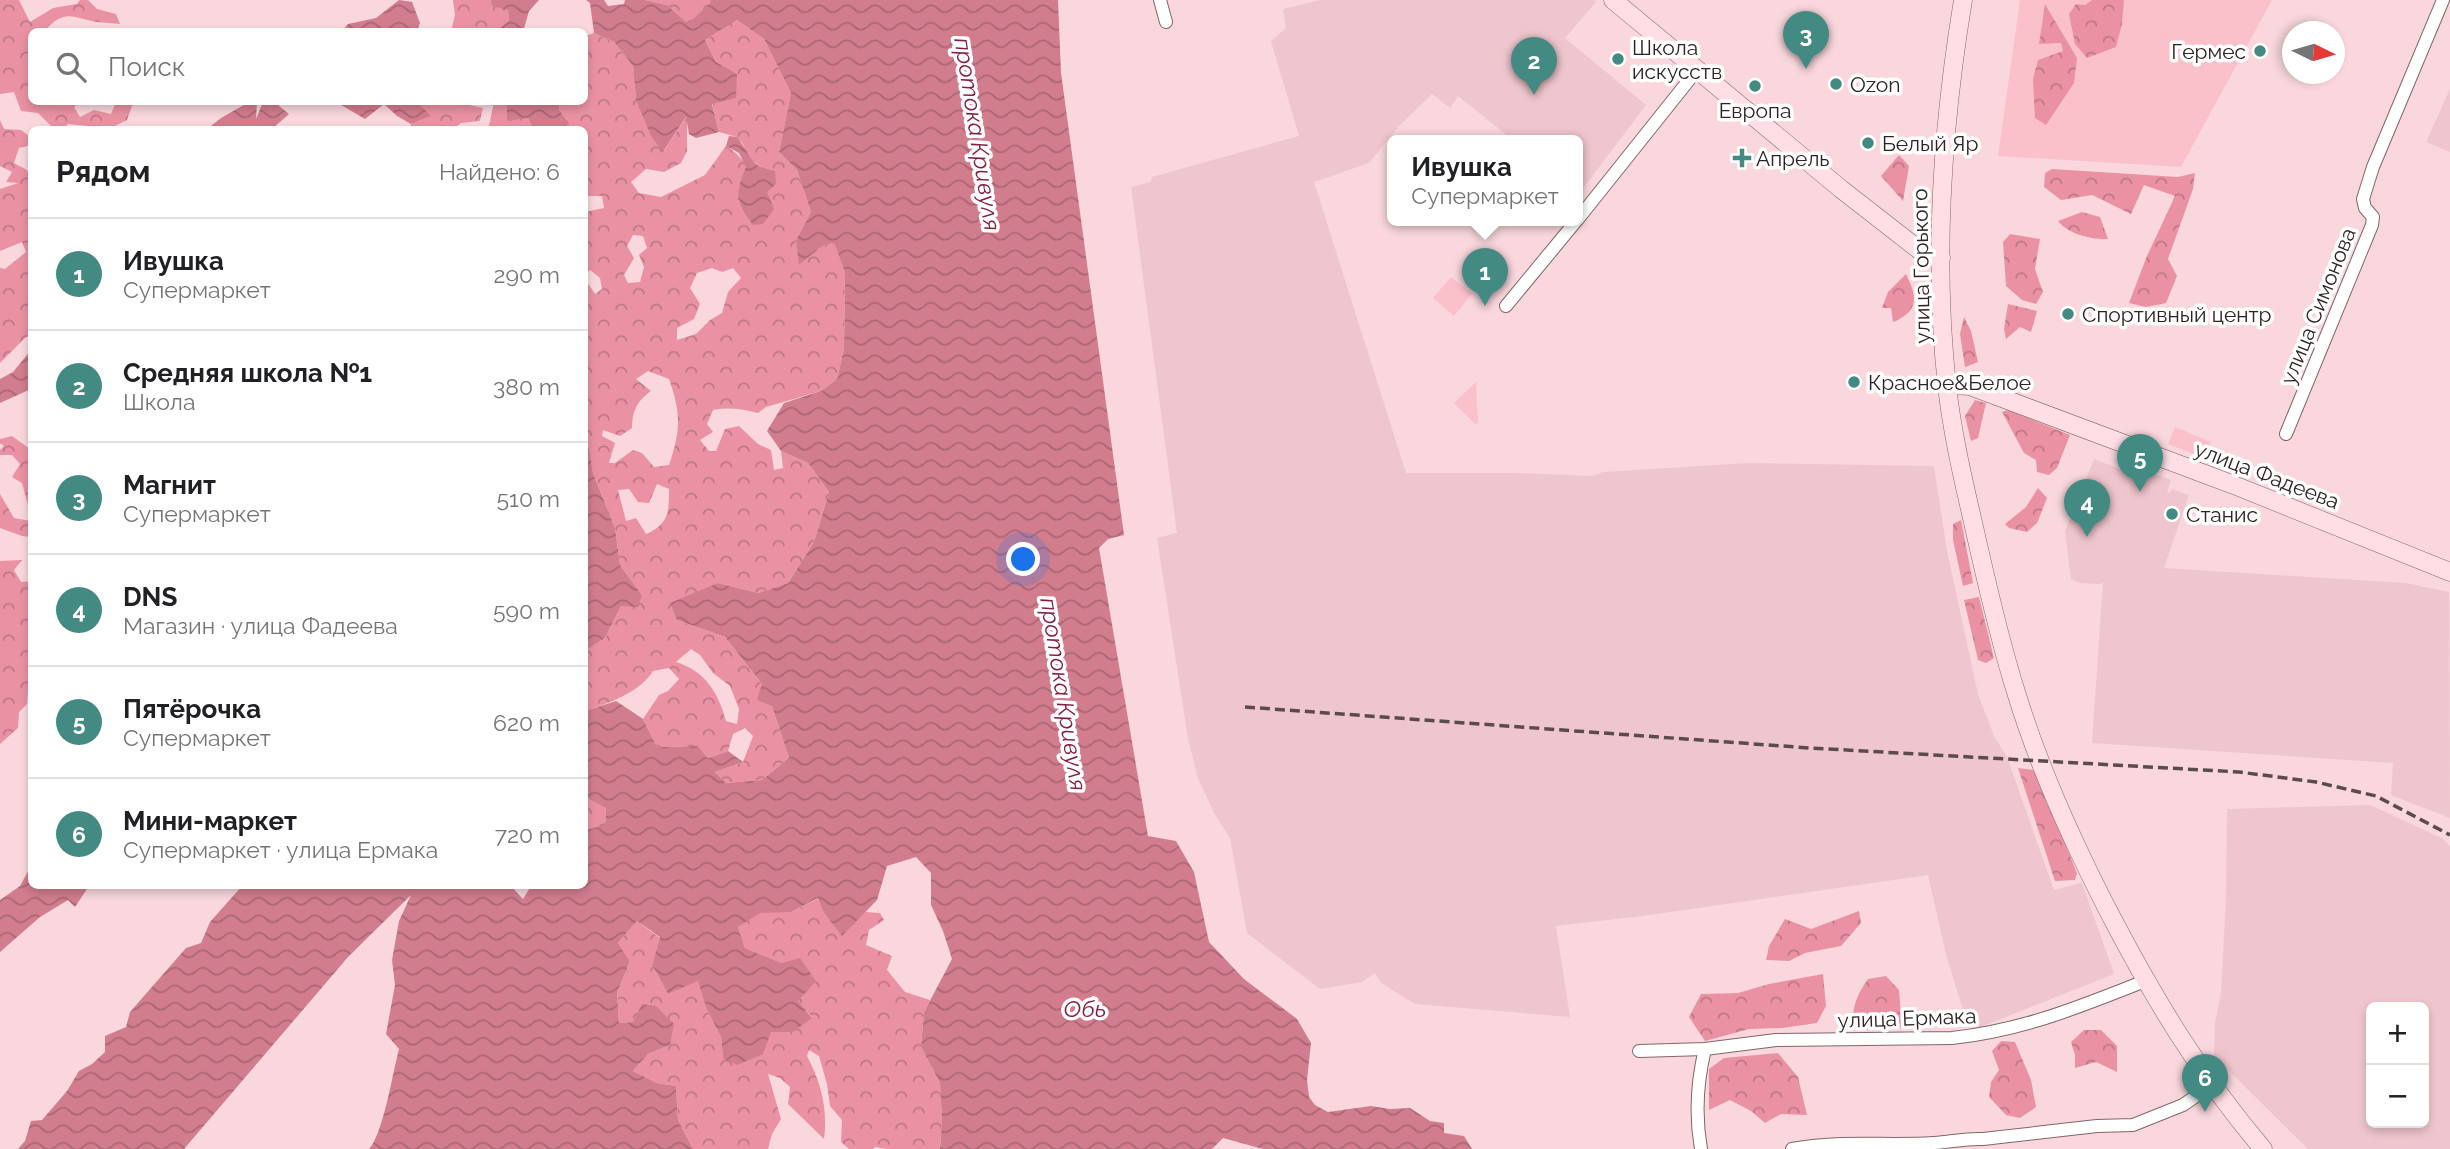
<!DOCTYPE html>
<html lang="ru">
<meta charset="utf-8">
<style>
:root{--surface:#fff;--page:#f6f6f6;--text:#202124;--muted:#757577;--line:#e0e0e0;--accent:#438a83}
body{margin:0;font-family:Raleway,sans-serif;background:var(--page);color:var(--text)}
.controls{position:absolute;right:21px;bottom:21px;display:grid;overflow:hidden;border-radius:10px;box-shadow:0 4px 10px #0003}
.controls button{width:63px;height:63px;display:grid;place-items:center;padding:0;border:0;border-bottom:2px solid var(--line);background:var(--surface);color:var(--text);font:35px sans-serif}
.compass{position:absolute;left:2282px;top:21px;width:63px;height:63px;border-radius:50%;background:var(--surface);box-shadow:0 4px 10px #0003;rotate:95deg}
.you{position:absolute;left:1024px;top:560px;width:24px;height:24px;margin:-18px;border:5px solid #fff;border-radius:50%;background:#1a73e8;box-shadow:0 0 0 10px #1a73e833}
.badge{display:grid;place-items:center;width:46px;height:46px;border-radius:50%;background:var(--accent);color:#fff;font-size:23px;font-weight:700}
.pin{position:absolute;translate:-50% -58px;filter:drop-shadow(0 2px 4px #0008)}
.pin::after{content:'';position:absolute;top:37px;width:24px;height:21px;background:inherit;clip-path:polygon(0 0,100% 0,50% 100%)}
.popup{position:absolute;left:1387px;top:135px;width:196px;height:91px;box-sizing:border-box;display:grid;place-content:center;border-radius:10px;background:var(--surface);filter:drop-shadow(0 2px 5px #0005);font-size:23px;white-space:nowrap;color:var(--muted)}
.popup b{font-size:26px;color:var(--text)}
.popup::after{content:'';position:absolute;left:50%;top:100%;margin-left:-14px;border:14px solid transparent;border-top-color:var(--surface)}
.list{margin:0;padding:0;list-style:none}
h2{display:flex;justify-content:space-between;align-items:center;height:91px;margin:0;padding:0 28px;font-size:30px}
h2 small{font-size:23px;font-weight:400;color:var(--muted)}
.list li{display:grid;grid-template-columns:46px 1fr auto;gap:21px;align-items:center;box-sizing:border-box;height:112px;padding:0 28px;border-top:2px solid var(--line)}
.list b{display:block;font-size:26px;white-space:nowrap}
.list p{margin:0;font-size:23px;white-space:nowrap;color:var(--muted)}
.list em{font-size:23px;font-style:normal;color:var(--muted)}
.icon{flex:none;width:38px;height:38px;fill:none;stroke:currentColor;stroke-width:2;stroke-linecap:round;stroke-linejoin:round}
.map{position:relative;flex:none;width:2450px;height:1149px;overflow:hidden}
.search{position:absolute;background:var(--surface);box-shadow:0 4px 10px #0003;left:28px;top:28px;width:560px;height:77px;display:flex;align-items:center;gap:18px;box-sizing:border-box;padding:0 24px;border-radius:10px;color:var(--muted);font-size:26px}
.panel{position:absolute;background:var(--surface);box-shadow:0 4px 10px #0003;left:28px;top:126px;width:560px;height:763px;border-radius:10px}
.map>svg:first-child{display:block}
.built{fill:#efc6cd;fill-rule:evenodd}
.green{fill:#fac1cb}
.forest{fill:url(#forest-crowns);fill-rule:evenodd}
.water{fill:url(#water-waves)}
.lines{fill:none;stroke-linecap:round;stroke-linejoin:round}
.street-casing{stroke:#82656a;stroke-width:14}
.secondary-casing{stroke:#82656a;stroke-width:19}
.street{stroke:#fff;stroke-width:12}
.secondary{stroke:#ffdfe5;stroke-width:18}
.rail{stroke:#5c4b4e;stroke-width:3.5;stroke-dasharray:10 5;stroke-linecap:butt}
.poi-dot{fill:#438a83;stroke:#fff;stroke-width:2.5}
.labels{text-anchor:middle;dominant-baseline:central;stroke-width:7;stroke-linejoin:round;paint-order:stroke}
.poi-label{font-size:21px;fill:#2e2224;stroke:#fff;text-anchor:start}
.street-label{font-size:21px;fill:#2e2224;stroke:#fff}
.water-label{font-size:23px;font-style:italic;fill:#841e3e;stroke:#fff}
</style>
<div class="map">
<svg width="2450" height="1149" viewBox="0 0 2450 1149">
<defs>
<pattern id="forest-crowns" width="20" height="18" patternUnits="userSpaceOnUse" patternTransform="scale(1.75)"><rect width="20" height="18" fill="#ea92a3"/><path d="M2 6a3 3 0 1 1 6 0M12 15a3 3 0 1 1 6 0" fill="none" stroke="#be7785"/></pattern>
<pattern id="water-waves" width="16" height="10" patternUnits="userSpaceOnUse" patternTransform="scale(1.75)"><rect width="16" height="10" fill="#d27d8e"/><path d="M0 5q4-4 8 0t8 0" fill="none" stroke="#ab6674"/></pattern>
</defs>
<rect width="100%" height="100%" fill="#f9d7dd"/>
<g class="built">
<polygon points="1320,0 1594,0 1596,2 1565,38 1646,105 1581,191 1578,189 1578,140 1513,140 1458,96 1450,108 1432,94 1399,126 1369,163 1314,182 1406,473 1517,473 1593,476 1603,472 1748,463 1934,466 1947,551 1978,694 1994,736 2007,757 2054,890 2082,883 2114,974 1978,1028 1977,1012 1964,1013 1947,958 1928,875 1650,915 1556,926 1570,1017 1415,1004 1381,983 1375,973 1362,982 1320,989 1247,933 1230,838 1214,813 1198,778 1188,739 1157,538 1177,533 1131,187 1151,182 1152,177 1299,136 1271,41 1286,28 1283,9"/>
<polygon points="2450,89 2450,152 2426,142"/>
<polygon points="2094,459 2145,479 2152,473 2171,480 2167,492 2170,493 2172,489 2189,495 2164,568 2406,583 2449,592 2450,818 2391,795 2393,763 2092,743 2103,582 2100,584 2080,583 2071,579 2065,532"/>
<path d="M2370,805L2442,838L2450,846V1149H2308L2214,1056L2215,1023L2221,993L2226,897L2227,809ZM2371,1007H2424V1123H2371Z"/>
</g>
<g class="green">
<polygon points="2020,0 2272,0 2181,167 1998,156"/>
<polygon points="1451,277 1472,294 1454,316 1433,298"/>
<polygon points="1476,382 1478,422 1476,425 1454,403"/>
<polygon points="2175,427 2211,442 2205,458 2168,444"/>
</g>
<g class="forest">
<path d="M0,0H19L30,22L53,8L77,4L80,0H88L97,9L116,14L120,24C113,23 105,23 97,22C72,18 65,8 45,31L32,32V102H80L74,107L80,117L94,110L111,114L116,102H138L132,106L127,120L109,129H87L88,126L68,124L63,129H54L38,113L21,111L14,92L0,94Z"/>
<polygon points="453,0 491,0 493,6 508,9 509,20 497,31 451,32 455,15"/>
<polygon points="645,0 710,0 712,1 688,25 667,5"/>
<polygon points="2092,0 2124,0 2122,24 2116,47 2087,58 2075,44 2069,14 2076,4 2085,5"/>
<polygon points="2045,4 2077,58 2074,83 2046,125 2035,118 2033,79 2038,60 2063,51 2061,43 2039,44"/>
<path d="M737,20L764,39L791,93L779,152L797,170L811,212L796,240L800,264L821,247L834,241L845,273L844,349L837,379L821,391L766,407L758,413C743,409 728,407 713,410L707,424L713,432L700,440L709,451H716L725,429L739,426L758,444L771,450L774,470L783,468L781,451L808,463L829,492L814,542L788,583L758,593L718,583L677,620L725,637L762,684L772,706L789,758L762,780L726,783L715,772L743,762L753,736L745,728L733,734L728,751L708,758L698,746L657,747L643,719L659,695L668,691L679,679L669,668L653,671C639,693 609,703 585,711V651L605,638L621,606L642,595L620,565L615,528L593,473L589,449L585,447V279L595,294L602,289L600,278L590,270L585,275V212L604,208L602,196H585L584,130L560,129L570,124L559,110V102H584L585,36L594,33L614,42L633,66L636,100L664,151L687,116V151L681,163L664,172L646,169L631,182L639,193L661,197L705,175L726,146C743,156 754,176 767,192L764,169L749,158L743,144L737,137L719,132L712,103L716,62L705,40ZM633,235L643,236L647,248L639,255L644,267L640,282L628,283L624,275L634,258L627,246ZM712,268L722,272L733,268L741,278L728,292L722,313L710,320L696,334L677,340V328L694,319L700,304L690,288L697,273ZM648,371L669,379C681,414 681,429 669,465L654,467L642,453L633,450L615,463H609L615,443L602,436L603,430L620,436L632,428C632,411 637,401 651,391L636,379ZM657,484L669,489C669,512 669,524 646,534L636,518L626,521L618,490L629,489L638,502L649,503ZM691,649L700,655L713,673L730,686L739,709L737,724L726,721C718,692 705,671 676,662Z"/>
<polygon points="417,102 464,102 464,104 483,108 480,121 461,123 453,129 410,130 411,124 430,116"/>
<polygon points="494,102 509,102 507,103 528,118 533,129 488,130"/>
<polygon points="0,120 4,129 21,130 32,138 31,145 19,148 14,163 27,170 31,180 31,336 26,337 0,363 0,268 5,269 26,252 22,242 0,251 0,189 18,183 6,182 12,172 0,166"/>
<polygon points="1899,155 1909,166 1903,201 1881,176"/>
<polygon points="2052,169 2178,177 2195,173 2193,189 2168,259 2177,276 2166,303 2146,307 2129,303 2147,256 2175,196 2144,185 2131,214 2092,195 2061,200 2044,187 2045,173"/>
<path d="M2082,212L2100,217L2108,239C2092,240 2068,234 2058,221Z"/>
<polygon points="2010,234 2040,239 2035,269 2043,292 2036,304 2022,300 2006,286 2003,242"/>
<path d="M1906,274C1917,296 1920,311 1893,322L1891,308H1882L1888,292Z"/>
<polygon points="2008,304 2037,311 2031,332 2020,327 2006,339 2004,329"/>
<polygon points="1964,317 1971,331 1978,362 1965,367 1960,334"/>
<polygon points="1975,400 1986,403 1978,438 1971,441 1965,416"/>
<polygon points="2008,410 2070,435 2057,468 2049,475 2037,472 2036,460 2024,453 2002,412"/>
<polygon points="12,436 30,449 31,506 28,505 22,483 12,477 20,464 12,455 0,455 0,450 4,446 0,443 0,439"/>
<polygon points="2038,488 2047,498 2037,523 2027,532 2009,528 2005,524 2026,507"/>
<polygon points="0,494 14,518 31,521 31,537 22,536 0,528"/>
<polygon points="1961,520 1973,583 1963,586 1953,540 1953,524"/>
<polygon points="22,560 14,570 21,582 31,581 31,687 28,691 27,704 19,712 18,728 0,744 0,561"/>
<polygon points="1979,597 1994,658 1986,663 1978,660 1964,600"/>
<polygon points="2018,768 2035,770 2077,873 2075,880 2055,881"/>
<polygon points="584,797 606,807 605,826 585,830"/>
<path d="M819,898L824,913L842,935L865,912L880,913L884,920L869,930L866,945L892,956L887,970L905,992L930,1000L924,1012L921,1047L940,1083L942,1121L940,1149H887L875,1147L873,1149H849L841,1142L842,1120L830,1106L827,1084L819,1056L809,1050L807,1056C821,1082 828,1110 824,1139L788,1104L790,1087L780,1078L768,1074L781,1119L772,1134L768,1149H693L678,1120L676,1086L657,1083L633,1071L648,1054L670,1045L633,1022L619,1023L617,993L630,961L618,943L637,921L660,938L652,965L668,994L698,980L706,1008L721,1037L723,1058L771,1032L812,1017L797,1001L782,963L745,948L738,927L760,912H791Z"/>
<polygon points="1859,911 1861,923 1841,946 1805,953 1789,961 1766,960 1769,946 1785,919 1811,929"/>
<polygon points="1823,974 1826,1006 1817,1023 1782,1028 1749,1029 1705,1041 1689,1017 1701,994 1738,993 1769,984"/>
<path d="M1886,976L1899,990L1902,1027L1865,1030L1853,1024C1852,1006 1858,993 1868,979Z"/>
<polygon points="2084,1030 2101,1030 2117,1046 2117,1072 2096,1062 2075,1068 2075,1055 2071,1042"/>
<polygon points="2001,1041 2015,1042 2031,1080 2036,1107 2020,1118 2006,1115 1989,1097 1991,1082 1999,1070 1992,1051"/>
<polygon points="1778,1053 1798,1077 1807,1115 1781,1114 1765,1123 1751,1111 1730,1100 1709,1110 1709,1069 1724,1058"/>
</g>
<g class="water">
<polygon points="399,0 412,2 420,23 417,31 342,31 348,24 376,18"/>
<polygon points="491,0 539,0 529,11 523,32 497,31 509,20 508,10 492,6"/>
<path d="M586,0H604L608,6L624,4L625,0H645L667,5L688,24L711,2L710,0H1058L1061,73L1124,535L1108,539L1099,548L1148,836L1176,841L1194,872L1209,942L1244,979L1297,1019L1311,1043L1307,1080L1309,1097L1315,1105L1328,1112L1371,1106L1390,1109L1410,1108L1430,1121L1444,1123V1133L1464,1136L1472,1149H1263L1223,1138L1212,1149H940L942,1121L940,1083L921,1047L924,1012L952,959L943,931L931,905V873L916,857L887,866L877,900L842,936L824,913L818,898L791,912L760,913L738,927L745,948L782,963L800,958L816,981L798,1001L812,1018L793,1032H771L763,1054L737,1065L723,1058L721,1037L706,1008L698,981L668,994L652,965L660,937L637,921L618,943L630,961L617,993L619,1023L633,1022L642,1004L656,1006L674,1024L670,1045L648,1054L633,1071L657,1083L676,1086L678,1120L693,1149H369C383,1134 393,1071 399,1049L386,1034L395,985L392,960L399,921L411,895L348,957L184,1149H18L25,1141L31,1121L42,1120L67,1091L79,1071L92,1064L105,1052V1036L126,1027L130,1012L186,948L201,943L210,922L242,886H511L523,899L531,886H584L585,830L605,825L606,808L585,797V711L616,701L643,719L657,747L698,746L708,758L728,751L743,762L715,772L726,783L762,780L789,758L772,706L757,700L762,684L725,637L677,620L670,603L718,583L758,593L788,583L814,542L829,492L808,463L781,451L767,431L784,403L821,391L837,379L844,349L845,273L834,242L821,247L799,265L796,240L811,212L797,170L779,152L791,93L764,39L737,20L705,40L716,62L737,74L736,98L712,104L719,132L696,138L689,134L686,117L663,152L651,136L636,100L633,66L614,42L594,33L590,3Z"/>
<polygon points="249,102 257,102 256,119 263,102 279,102 279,106 289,114 272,129 207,129 221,118"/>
<polygon points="336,102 417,102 431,116 411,124 397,116 384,104 365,119"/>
<polygon points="509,102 559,102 559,110 570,124 560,129 533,129 528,118 507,121 507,103"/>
<path d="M729,136L737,137C751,154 749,167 775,171L776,184L767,192L774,209L763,224L753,225C735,201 735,194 746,167L739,153L726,146Z"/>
<polygon points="31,350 31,389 0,403 0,379 13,372"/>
<polygon points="585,447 589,448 593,473 615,528 620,565 642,595 638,607 621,606 605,638 585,651"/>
<polygon points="31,866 32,886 89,886 75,907 68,900 40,917 0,952 0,900 20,886"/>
</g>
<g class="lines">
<g class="street-casing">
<g id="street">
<polyline points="1160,0 1166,22"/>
<polyline points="1578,219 1697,70"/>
<polyline points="1506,306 1577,220"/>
<polyline points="2286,434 2372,225 2373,217 2365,208 2363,199 2373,167 2443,0"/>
<path d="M1639,1051L1705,1049L1776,1040L1952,1038C2024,1030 2079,1007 2145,981"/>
<path d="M1701,1149C1695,1115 1697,1082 1705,1049"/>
<path d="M1792,1149C1839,1140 1886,1146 1934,1143C1951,1142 1966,1138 1983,1139L2097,1126L2133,1125L2183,1105L2212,1085"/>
</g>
</g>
<g class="secondary-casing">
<g id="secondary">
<polyline points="1613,0 1841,189 1927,256 1941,258"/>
<path d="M1963,0C1942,127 1933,257 1947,386C1953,441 1967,495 1979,549C1990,597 2001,645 2016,692C2040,771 2074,845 2112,918C2156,1002 2201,1076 2263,1149"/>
<polyline points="1947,385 1970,386 2234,485 2450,572"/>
</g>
</g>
<use href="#street" class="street"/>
<use href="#secondary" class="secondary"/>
<polyline class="rail" points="1245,707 1810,748 2239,772 2316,782 2376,796 2450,835"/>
</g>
<g class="poi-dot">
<circle cx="2260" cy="51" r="7"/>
<circle cx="1618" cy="59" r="7"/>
<circle cx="1836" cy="84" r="7"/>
<circle cx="1755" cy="86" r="7"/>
<circle cx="1868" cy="143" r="7"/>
<path d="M1738.5 147.5h7v7h7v7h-7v7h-7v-7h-7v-7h7z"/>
<circle cx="2068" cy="314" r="7"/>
<circle cx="1854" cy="382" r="7"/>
<circle cx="2172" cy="514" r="7"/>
</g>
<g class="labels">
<g class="poi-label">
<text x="1632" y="47">Школа<tspan x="1632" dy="24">искусств</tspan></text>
<text x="2246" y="51" text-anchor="end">Гермес</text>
<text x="1850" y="84">Ozon</text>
<text x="1755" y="110" text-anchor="middle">Европа</text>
<text x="1882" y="143">Белый Яр</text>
<text x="1756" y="158">Апрель</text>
<text x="2082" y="314">Спортивный центр</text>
<text x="1868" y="382">Красное&amp;Белое</text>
<text x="2186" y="514">Станис</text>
</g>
<g class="street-label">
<text transform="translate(1921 266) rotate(-91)">улица Горького</text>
<text transform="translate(2318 306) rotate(-68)">улица Симонова</text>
<text transform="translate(2267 475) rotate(21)">улица Фадеева</text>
<text transform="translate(1907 1018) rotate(-2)">улица Ермака</text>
</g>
<g class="water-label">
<text transform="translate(978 134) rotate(81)">протока Кривуля</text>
<text transform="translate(1064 694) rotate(81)">протока Кривуля</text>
<text x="1085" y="1008">Обь</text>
</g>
</g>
</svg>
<div class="controls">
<button>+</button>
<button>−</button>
</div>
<svg class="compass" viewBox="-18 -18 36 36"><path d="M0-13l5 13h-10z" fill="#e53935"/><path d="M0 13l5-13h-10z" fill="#757577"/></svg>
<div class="you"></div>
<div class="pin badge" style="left:1485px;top:306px">1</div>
<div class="popup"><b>Ивушка</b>Супермаркет</div>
<div class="pin badge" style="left:1534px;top:95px">2</div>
<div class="pin badge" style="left:1806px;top:69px">3</div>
<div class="pin badge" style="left:2087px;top:537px">4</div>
<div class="pin badge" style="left:2140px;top:492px">5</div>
<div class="pin badge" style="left:2205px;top:1112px">6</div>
<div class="search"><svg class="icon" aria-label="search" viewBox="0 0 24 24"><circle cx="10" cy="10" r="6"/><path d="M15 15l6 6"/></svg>Поиск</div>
<section class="panel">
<h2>Рядом<small>Найдено: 6</small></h2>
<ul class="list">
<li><span class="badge">1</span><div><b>Ивушка</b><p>Супермаркет</p></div><em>290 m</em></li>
<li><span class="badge">2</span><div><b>Средняя школа №1</b><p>Школа</p></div><em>380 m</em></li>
<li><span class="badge">3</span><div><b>Магнит</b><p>Супермаркет</p></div><em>510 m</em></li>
<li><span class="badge">4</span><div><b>DNS</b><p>Магазин · улица Фадеева</p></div><em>590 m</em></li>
<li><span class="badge">5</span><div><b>Пятёрочка</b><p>Супермаркет</p></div><em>620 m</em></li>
<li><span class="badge">6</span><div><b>Мини-маркет</b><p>Супермаркет · улица Ермака</p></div><em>720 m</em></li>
</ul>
</section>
</div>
